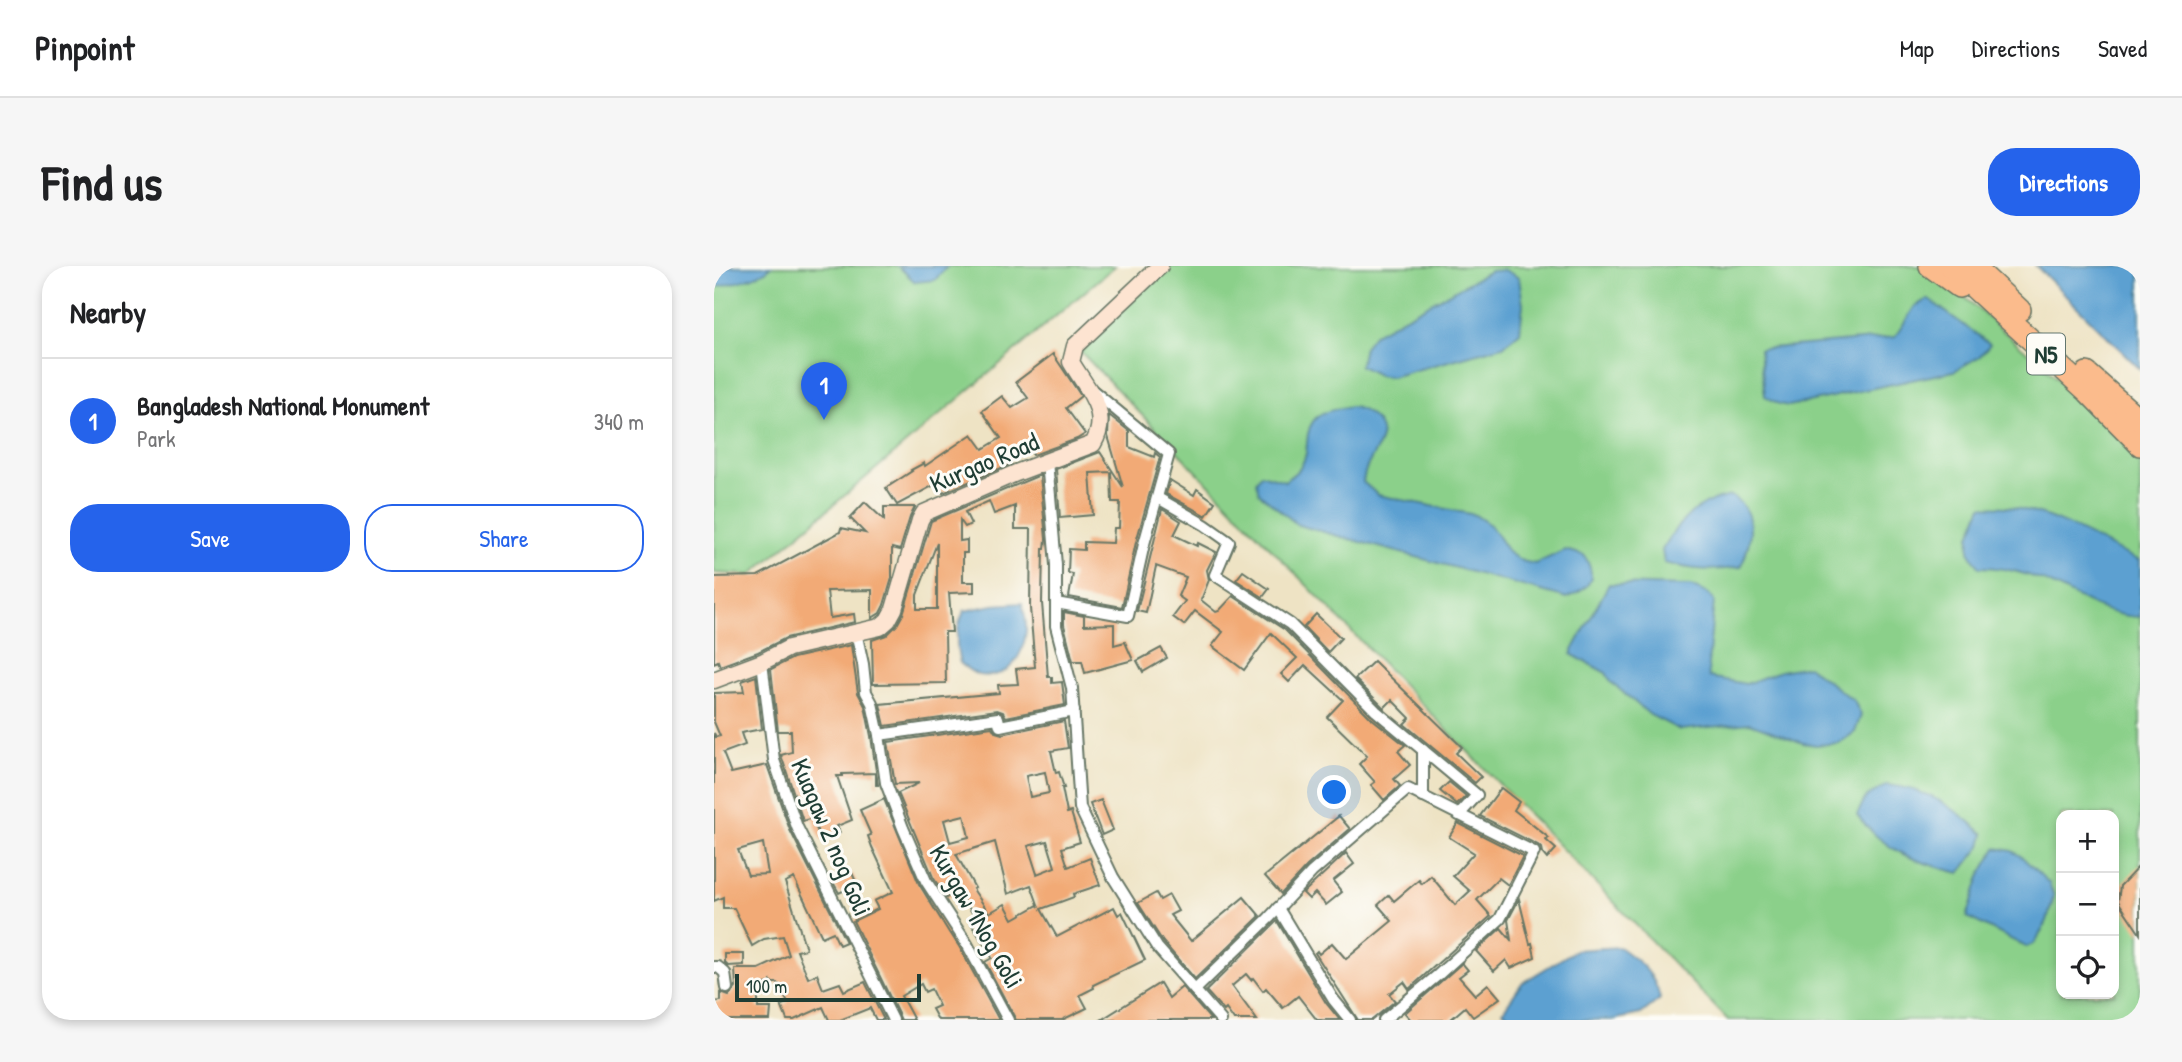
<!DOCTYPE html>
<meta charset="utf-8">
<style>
:root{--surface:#fff;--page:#f6f6f6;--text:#202124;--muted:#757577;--line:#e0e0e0;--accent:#2563eb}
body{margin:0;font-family:"Patrick Hand",sans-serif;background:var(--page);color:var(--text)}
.controls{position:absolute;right:21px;bottom:21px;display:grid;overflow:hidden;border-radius:14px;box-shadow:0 4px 10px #0003}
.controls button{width:63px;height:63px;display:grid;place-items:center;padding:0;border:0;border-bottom:2px solid var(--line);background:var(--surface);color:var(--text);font:35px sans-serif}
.scale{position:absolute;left:21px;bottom:18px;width:186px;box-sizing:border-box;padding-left:7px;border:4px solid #1f3d34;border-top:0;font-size:19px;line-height:24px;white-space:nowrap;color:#1f3d34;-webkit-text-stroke:5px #fdfcf7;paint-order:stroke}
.you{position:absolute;left:621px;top:527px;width:24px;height:24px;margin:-18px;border:5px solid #fff;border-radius:50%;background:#1a73e8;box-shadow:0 0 0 10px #1a73e833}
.badge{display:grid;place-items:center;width:46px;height:46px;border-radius:50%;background:var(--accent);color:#fff;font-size:23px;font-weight:700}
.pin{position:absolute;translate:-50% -58px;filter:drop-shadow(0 2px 4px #0008)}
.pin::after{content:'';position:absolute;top:37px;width:24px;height:21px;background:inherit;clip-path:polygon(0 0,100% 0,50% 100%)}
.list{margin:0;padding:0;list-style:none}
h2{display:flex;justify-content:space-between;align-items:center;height:91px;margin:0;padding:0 28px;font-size:30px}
h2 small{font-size:23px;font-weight:400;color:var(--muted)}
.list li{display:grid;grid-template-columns:46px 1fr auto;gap:21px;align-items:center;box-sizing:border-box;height:126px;padding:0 28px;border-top:2px solid var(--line)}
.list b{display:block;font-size:26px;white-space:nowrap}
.list p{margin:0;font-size:23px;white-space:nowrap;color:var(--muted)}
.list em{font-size:23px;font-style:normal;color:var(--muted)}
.actions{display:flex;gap:14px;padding:21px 28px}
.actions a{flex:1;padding:16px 0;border:2px solid var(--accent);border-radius:28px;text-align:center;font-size:24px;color:var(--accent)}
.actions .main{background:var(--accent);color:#fff}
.icon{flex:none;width:38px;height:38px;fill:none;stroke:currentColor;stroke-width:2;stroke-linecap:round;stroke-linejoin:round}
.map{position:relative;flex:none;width:1426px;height:754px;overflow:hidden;border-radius:28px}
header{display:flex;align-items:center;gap:42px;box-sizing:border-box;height:98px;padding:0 35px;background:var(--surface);border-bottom:2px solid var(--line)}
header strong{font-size:33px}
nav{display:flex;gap:38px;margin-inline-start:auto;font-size:24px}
.intro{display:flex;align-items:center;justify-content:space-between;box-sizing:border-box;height:168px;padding:0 42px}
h1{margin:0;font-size:49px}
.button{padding:18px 32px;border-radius:28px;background:var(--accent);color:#fff;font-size:24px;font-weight:700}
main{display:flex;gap:42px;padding:0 42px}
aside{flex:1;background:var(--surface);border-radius:28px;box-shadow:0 4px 10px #0003}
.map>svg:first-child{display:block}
.green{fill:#8bd08a;stroke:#55865f;stroke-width:2;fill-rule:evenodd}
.water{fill:#5ba0d1;stroke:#3d6e82;stroke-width:2}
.building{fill:#f2aa76;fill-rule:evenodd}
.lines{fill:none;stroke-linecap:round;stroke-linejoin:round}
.street-casing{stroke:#677766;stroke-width:14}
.secondary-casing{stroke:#677766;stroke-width:19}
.highway-casing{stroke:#677766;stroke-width:24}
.street{stroke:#fff;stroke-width:10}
.secondary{stroke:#fde4d1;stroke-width:16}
.highway{stroke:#fbbb8c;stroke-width:21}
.labels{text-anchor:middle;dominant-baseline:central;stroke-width:6;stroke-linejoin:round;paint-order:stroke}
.shield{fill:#fdfcf7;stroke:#62766e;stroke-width:2}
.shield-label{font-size:24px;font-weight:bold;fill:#1f3d34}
.street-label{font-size:26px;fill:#1f3d34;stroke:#fdfcf7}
</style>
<header>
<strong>Pinpoint</strong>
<nav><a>Map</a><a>Directions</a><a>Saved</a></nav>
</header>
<div class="intro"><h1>Find us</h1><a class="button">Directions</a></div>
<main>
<aside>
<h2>Nearby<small></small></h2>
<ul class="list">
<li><span class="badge">1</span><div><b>Bangladesh National Monument</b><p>Park</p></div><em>340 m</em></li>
</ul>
<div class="actions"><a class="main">Save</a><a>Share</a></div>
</aside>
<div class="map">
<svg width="1426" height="754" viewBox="0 0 1426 754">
<rect width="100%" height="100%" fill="#fdfcf7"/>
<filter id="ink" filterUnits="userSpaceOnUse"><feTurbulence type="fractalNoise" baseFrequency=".0143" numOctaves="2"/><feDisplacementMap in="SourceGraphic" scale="14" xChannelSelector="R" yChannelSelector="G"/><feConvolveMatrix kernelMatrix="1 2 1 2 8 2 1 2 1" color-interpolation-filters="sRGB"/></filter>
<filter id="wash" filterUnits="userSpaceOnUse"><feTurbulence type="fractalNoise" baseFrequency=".00686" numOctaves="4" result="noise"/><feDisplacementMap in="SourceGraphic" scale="28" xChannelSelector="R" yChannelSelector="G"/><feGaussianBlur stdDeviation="1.57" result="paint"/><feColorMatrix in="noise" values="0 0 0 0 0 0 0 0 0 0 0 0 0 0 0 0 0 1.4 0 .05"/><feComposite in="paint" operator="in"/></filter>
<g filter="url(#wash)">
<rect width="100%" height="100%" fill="#eee3c4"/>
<g class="green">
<polygon points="0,0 401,0 37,309 0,307"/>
<path d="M445,0H1215L1426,185V754H1014L361,80ZM1347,549H1400V728H1347Z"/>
</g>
<g class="water">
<path d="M0,0H58C44,13 18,17 0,22Z"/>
<polygon points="184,0 234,0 221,14 201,16"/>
<polygon points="1322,0 1426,0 1426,103"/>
<polygon points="791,4 805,12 809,38 806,66 789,80 677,111 664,109 646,100 650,81 660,68 776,5"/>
<polygon points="1214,33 1276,78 1266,90 1240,105 1075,140 1065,138 1051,130 1046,83 1181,71 1201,40"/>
<path d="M637,141C645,142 650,144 657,150C678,167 662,182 654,199C651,204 650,210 649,216L664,229L761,249L776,259L795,287L808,295L821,298L851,284L870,289C884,312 877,322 853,332L584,259L545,227L542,216L547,208L571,215C576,210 584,206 587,200C594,189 592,180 594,168C598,145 617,144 637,141Z"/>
<path d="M1017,230C1044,245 1037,277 1027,301C998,306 979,304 950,297L948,284L963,261L978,246L999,234Z"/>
<path d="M1268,240C1281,241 1294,240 1306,243C1350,252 1386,277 1426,295V351C1383,350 1353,321 1314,309C1299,304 1280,301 1265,301L1255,285L1256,270Z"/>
<polygon points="895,318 977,320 995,328 1000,335 994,399 995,411 1032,418 1066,405 1094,400 1140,435 1147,449 1141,466 1125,477 1102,479 1089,477 1036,457 966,464 936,449 897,416 892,407 857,388"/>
<path d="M308,337C310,346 313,355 312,365C309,392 294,414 265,409C258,407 251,401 246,397C241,378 242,363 250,345L279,339Z"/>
<path d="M1173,519C1215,523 1239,541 1270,568L1267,580L1246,607C1202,596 1171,586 1143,549L1152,531Z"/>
<polygon points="1282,582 1298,585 1308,591 1335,617 1340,630 1333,655 1321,677 1312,681 1253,651 1266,610"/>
<path d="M905,681C926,696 941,707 946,733L927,748L898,754H801L789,745L808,717L862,684Z"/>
</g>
<g id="blocks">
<g class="building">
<polygon points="339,88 367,130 352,142 371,168 363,173 319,189 312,177 293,189 297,198 229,227 222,218 183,239 172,222 198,205 197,204 210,197 211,200 258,168 269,183 287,172 268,145 288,130 298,142 314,132 302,116"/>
<polygon points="395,149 415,165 415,181 440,191 441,187 446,191 422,276 408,341 355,331 359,308 354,307 355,283 370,284 370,276 399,277 400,262 405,262 406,236 398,236 397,206 376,207 379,249 346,252 342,203 386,186 409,221 394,170"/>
<path d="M326,209L332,273L331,283H329L328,337L334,411H338V417L348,416L351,439L292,451L289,446L283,444L171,460L166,438L285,427L284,419L304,418L302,403L321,401L316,342L317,263H301V240L280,248L275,235L251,246L257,258L251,261L246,254V275L253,274V287H249V316H260V326L235,327L238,366H231L232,417L159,418L158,374L173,369L183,359L189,348L217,255ZM223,277V343H203V329Z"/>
<polygon points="456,214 480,229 483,223 501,236 492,250 452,228"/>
<polygon points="151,236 170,254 170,241 201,241 196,251 186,284 178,282 178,312 170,339 166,347 158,352 158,324 113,325 116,352 140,348 141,356 72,372 44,386 6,400 4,395 0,397 0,311 44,310 126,266 127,262 151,267 136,252"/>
<polygon points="448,243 467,255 460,269 483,280 484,277 502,286 493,304 495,314 487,334 502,346 505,345 519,330 571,364 656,451 691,479 684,485 696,499 680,513 686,520 670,534 657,519 661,516 645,498 653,490 613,451 629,434 591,399 575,416 567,408 583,392 557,367 530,404 498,380 509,366 481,345 470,359 459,351 471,335 464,330 472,311 442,300 432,347 423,345"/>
<polygon points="529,305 555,323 549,331 522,314"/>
<polygon points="350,346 370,350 370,359 400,358 400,379 411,376 419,394 371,407 368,395 359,395 350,359"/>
<polygon points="602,348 627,372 614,386 590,361"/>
<polygon points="137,379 144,427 151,440 157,470 164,519 162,519 162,507 128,508 128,510 123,510 138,554 123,560 126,567 107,574 98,552 89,555 67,489 78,486 77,465 64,465 57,403 79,392"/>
<polygon points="447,382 453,392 429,406 423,395"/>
<polygon points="660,395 748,481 742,487 767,511 761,517 690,458 696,452 678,434 670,442 641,413"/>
<path d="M42,410L48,463L27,467L31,479L9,487L17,507L53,499L76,564L132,676L125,679L119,666L108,671L80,612L71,616L92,683L83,685L94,712L103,708L109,723L126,717L130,725L151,716L170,754H162L156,742L126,754H115L109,741L80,754H73L67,739L74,737L64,717H58L57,714V717L44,719V742H57L56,754H0V736L7,735V727L15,730L22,722L21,703H45L75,689L69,670L50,673L38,680L20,642H9V631L0,635V467L2,471L6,470L0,456V427L30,426L28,415ZM49,577L54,608L34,609L24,584Z"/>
<path d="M350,455L354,482L337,485L342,507L345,506L350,522H348L353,547L357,546L366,576L348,582L354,601L376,592L386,619L359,628L360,631L327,643L343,671L400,641L404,649L408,646L431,694L379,719L380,722L366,729L373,742L348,754H302L271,696L278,692L257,657L263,654L247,630L243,632L240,627L232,632L219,611L184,527L205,517L181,518L174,476L278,461L281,466L288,468ZM331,506L335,527L316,531L312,510ZM250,549L255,571L236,576L230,554ZM333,575L341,601L323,608L314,580ZM281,576L294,628L317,619L325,641L324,639L299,653L291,638L275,647L259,623L261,622L242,588Z"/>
<polygon points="735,516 752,530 743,539 726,525"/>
<polygon points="787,522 805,536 800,544 835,572 832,574 842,583 833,593 828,587 827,582 824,579 766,550"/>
<polygon points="170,533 205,618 236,668 237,668 246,682 285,754 224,754 218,743 225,740 217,723 211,726 207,718 187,730 200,754 187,754 139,655 164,643 160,635 179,626 158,581 154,570 157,569 146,544"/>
<polygon points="387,534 399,564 388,569 376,538"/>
<polygon points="625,550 636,563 593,600 567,628 551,610"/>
<polygon points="744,557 809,590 794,619 785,612 763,634 777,650 695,723 690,716 675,728 681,735 658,754 644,754 601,687 603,685 605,688 618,677 632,693 678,655 664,639 675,629 680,635 705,614 708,618 717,610 741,639 756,625 739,610 760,587 735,571"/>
<polygon points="632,587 640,598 619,615 628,626 612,639 601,627 595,633 589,627"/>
<polygon points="1426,599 1426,668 1404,635 1406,620"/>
<polygon points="138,607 143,618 125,627 119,616"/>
<polygon points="442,627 446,634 455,629 464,645 456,649 477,675 530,631 546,650 481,713 449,676 424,637"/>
<polygon points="805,633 816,678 818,677 821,691 797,702 792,694 780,705 762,685 787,662 797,674 794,654"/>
<polygon points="563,655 612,737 626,754 603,754 584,730 569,742 552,722 549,725 539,712 537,714 532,708 518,720 543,754 520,754 512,743 510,745 492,725"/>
<polygon points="11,688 30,688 30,699 14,700 11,697"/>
<polygon points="748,697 754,704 745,711 761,729 774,718 786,732 759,751 751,741 736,754 697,754 691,747"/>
<polygon points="446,717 455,732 468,721 497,754 387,754"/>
</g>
</g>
</g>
<g filter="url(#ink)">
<use href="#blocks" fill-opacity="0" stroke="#677766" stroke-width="2"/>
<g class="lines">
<g class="street-casing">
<g id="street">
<polyline points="333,195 342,299 342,360 358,422 366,542 399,611 443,681 507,754"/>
<polyline points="444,232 491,259 515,276 501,309 576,358 662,445 763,529 745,549"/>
<polyline points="342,337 414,350 430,278 455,188 378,124"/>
<polyline points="142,366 149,398 152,426 158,437 165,469 172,517 189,562 212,615 253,678 294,754"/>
<polyline points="48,396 60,494 83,561 179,754"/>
<polyline points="165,469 284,452 286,460 360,445"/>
<polyline points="709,484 709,531"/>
<polyline points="564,642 619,733 636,754"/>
<polyline points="0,701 4,701 11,707 13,722"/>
<polyline points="481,724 555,652 598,606 694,523 820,586 786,653 724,709 670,754"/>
</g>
</g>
<g class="secondary-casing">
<path id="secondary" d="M0,414L48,396L75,382L166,361L174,354L180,343L206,254L210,247L302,207L379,178C398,146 372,122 357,96L361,80L446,0"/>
</g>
<g class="highway-casing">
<g id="highway">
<polyline points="1216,0 1245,21"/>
<polyline points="1236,0 1374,126 1426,179"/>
<polyline points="1259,0 1306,44"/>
<polyline points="1373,107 1426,154"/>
</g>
</g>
<use href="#street" class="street"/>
<use href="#secondary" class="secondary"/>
<use href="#highway" class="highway"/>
</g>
</g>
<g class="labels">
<rect class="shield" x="1313" y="67.5" width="38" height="41" rx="5"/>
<g class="shield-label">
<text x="1332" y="88">N5</text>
</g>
<g class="street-label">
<text transform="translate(270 196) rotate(-23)">Kurgao Road</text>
<text transform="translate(118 571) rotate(67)">Kuagaw 2 nog Goli</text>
<text transform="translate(263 650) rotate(60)">Kurgaw 1Nog Goli</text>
</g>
</g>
</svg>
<div class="controls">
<button>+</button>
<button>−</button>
<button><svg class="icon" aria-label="locate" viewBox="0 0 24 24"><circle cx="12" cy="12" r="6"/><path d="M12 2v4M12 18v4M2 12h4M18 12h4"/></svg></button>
</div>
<div class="scale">100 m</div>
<div class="you"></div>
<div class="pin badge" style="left:110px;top:154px">1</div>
</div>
</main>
